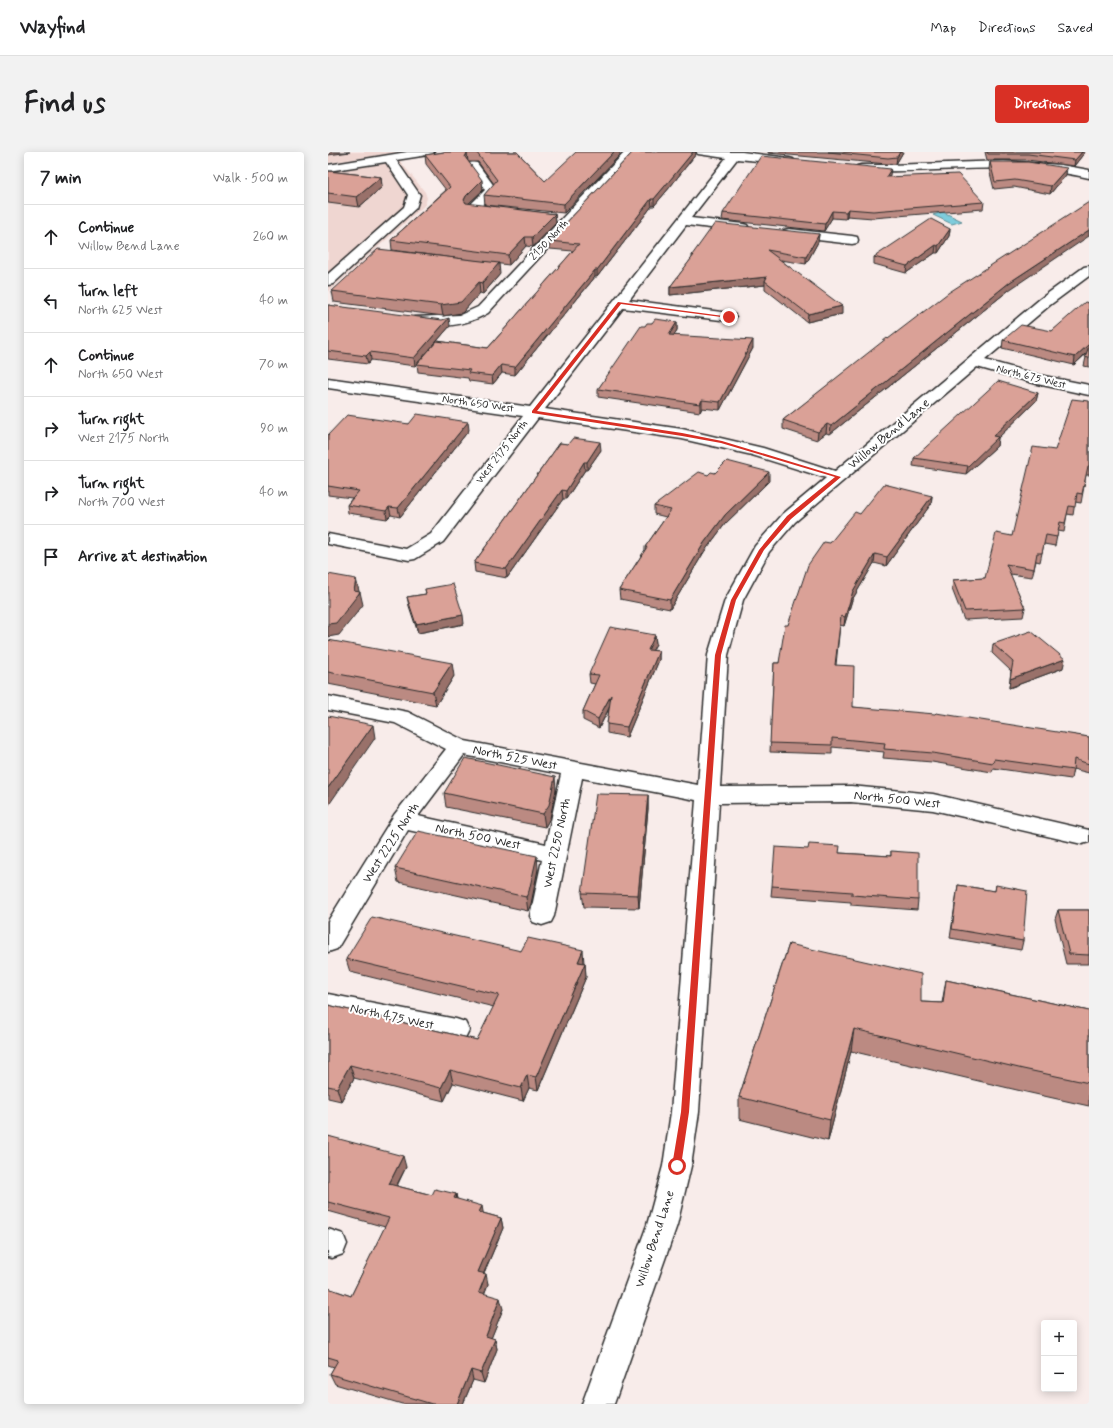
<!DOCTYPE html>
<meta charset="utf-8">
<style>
:root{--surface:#fff;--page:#f2f2f2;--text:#202124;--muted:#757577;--line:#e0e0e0;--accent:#d93025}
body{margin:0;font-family:Mynerve,sans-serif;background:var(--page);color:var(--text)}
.controls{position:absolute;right:12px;bottom:12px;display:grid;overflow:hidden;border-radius:4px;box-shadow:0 2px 10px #0003}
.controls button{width:36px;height:36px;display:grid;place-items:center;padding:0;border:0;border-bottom:1px solid var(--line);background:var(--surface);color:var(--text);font:20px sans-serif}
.stop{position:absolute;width:12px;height:12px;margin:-9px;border:3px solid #d93025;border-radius:50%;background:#fff}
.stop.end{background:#d93025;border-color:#fff;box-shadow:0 1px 4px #0008}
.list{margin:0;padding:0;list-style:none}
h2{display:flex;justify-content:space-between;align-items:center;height:52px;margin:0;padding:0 16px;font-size:17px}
h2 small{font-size:13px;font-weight:400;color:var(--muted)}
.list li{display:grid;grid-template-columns:26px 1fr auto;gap:12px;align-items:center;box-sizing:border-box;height:64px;padding:0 16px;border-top:1px solid var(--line)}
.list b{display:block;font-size:15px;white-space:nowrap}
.list p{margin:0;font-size:13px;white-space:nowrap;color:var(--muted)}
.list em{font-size:13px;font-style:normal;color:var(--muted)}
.icon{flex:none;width:22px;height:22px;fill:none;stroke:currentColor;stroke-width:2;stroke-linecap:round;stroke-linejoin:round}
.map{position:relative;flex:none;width:761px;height:1252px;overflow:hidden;border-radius:4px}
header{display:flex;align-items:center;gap:24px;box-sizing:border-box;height:56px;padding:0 20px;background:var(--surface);border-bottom:1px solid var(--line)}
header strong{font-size:19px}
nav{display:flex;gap:22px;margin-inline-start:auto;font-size:14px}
.intro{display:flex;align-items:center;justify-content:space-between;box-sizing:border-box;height:96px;padding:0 24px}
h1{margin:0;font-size:28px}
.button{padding:10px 18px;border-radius:4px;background:var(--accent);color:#fff;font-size:14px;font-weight:700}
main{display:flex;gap:24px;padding:0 24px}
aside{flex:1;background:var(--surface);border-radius:4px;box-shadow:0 2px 10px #0003}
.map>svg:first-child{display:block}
.built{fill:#efd6d1}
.water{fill:#7eccdc;stroke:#5d8c95}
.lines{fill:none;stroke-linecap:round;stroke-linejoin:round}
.minor-casing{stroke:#2b2b2b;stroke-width:3}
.minor{fill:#fff;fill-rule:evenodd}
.wall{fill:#bb8a82;stroke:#2b2b2b}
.shaded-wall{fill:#99716a;stroke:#2b2b2b}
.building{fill:#daa197;stroke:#2b2b2b}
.route{fill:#d93025}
.labels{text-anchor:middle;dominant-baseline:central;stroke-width:4;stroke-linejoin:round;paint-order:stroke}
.far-street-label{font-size:11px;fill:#2b2b2b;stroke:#fff}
.street-label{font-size:13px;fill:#2b2b2b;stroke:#fff}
</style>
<header>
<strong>Wayfind</strong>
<nav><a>Map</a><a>Directions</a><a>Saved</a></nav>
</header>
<div class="intro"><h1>Find us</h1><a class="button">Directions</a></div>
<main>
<aside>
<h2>7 min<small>Walk · 500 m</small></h2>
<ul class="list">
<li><svg class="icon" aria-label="ahead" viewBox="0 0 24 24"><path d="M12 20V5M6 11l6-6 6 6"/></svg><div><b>Continue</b><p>Willow Bend Lane</p></div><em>260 m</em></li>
<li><svg class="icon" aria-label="left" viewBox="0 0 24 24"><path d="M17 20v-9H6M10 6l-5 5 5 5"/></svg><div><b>Turn left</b><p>North 625 West</p></div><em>40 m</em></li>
<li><svg class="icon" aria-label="ahead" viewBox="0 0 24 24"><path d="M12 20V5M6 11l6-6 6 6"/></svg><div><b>Continue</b><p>North 650 West</p></div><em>70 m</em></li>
<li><svg class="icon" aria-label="right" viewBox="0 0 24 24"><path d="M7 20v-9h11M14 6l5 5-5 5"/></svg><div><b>Turn right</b><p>West 2175 North</p></div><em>90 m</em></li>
<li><svg class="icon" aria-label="right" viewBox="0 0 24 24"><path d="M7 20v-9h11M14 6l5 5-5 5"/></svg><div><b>Turn right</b><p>North 700 West</p></div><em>40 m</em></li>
<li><svg class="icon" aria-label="arrive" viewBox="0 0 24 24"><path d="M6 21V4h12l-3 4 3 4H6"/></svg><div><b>Arrive at destination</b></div></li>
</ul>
</aside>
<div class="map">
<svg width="761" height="1252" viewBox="0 0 761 1252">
<rect width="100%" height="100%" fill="#f8ecea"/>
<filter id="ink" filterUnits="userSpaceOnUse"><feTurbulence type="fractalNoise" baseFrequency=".025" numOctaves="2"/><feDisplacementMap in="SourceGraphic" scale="8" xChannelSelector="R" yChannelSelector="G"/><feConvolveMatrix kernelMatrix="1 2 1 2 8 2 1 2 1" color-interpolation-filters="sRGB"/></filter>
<g filter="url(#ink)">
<g class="built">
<polygon points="0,0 72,0 0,11"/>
<polygon points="72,9 97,40 99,46 97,53 0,140 0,20"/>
</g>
<polygon class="water" points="615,60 634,69 624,72 605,63"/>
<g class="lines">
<g class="minor-casing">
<g id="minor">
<polygon points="79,0 106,0 104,2 100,3 68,8 92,43 88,56 5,132 0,133 0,122 76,55 80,43 58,10 0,19 0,13"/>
<path d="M297,0H309L160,161C138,174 110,177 86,171L84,168L86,165L132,163L150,155Z"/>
<path d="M368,0H414L461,6L465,7L467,9L465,11L461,12L409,7L363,66L415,72L419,73L421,76L419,79L415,80L358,73L301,148L401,161L406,162L408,165L406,168L401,169L295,156L217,257L354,277L435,296L507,319L712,147L756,115L761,114V124L722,153L657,208L711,223L761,233V243L709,232L649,215L467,370L441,400L415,448L400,503L392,635L523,634L605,642L761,678V690L754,692L605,658L523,650L391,651L371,960L363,1014L349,1073L286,1252H254L319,1073L335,1014L343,960L368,648L254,626L226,764L223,770L214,773L205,770L202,764L214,708L80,678L9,797L0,800V769L66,663L118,597L67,571L0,558V544L80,560L137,589L370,633L380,503L397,448L427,394L455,362L498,326L424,303L354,287L210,266L115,390L87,407L81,408L0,392V382L78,397L103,382L195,264L0,236V226L202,255L398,6L370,2ZM136,603L233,622L218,692L90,664Z"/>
<path d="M676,9L733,13L761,18V26C742,22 723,18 704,17C647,14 590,21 533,19L529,18L527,16L529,14L533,13H562Z"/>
<polygon points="145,10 149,11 169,38 148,60 140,60 138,57 157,38 139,13 141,11"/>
<polygon points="461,77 524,84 529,85 530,88 529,91 524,92 456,84 455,81 456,78"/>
<polygon points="0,842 128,867 137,870 141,878 137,886 128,889 0,862"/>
<polygon points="0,1077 15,1082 19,1092 15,1102 4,1106 0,1105"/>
</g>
</g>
<use href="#minor" class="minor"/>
</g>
<g class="wall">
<polygon points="116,0 189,0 217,29 292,3 236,61 157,53 156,43 166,32 150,10 141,10 155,38 140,52 227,62 228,71 205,95 198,94 181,113 64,98 63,88 118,38 98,12 97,3"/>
<polygon points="305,0 368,0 368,2 342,35 326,54 324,54 269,125 267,125 187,223 174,221 165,232 141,229 140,226 90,220 89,212 105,193 87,214 43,208 40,212 0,207 0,153 122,174 109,189 160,196 245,99 222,97 221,89"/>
<polygon points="440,0 575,0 568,12 559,12 440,1"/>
<polygon points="657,0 757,0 746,14 699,8 659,8"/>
<polygon points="662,10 738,23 722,42 686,35 666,37 661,17"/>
<polygon points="0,19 53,25 54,35 31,55 0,51"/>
<polygon points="562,23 561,25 656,50 655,57 545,66 519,64 518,67 504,66 496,79 394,68 395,61"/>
<polygon points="622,77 621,84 610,101 607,101 578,121 546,112 546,105"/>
<polygon points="491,82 490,90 478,112 453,108 514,162 479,170 437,137 437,133 342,143 342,135 364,106 364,103"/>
<polygon points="172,122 155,142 152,141 134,161 115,164 6,150 4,139"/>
<polygon points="681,138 502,282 498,281 489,288 455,277 455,268 560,187"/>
<polygon points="761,151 761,215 756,214 759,201 746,213 674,196 675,188 724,179"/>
<polygon points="349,170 349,178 346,183 425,196 392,258 374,256 372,260 270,245 270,237 317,174 324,171"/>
<polygon points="710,241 708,249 670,286 669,294 638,322 585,314 586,306"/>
<polygon points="761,249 761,323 758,323 753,351 747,350 745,363 739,362 736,380 730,379 727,394 716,392 712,410 708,409 704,425 682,422 697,456 695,465 636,468 624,437 625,428 657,426 684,384"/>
<polygon points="81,272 141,278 72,365 63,363 59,367 20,361 19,353 24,346 0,343 0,283"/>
<polygon points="232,291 273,298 259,318 257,318 238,347 235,347 179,426 147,420 146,411"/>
<polygon points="387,321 441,329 397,372 376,400 342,457 292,447 291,438 317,398 317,395 338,365 326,362 326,354 380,323"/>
<polygon points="604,344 603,352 558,414 546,411 524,448 516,474 512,473 508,513 525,555 761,585 761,621 745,617 743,627 665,616 664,620 604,610 555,606 556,600 504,595 504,602 442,600 446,511 451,511 460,473 502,391 532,362"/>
<polygon points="97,437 136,472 90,481 81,454 79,445 98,442"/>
<polygon points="327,483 328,492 324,498 331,499 331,508 299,585 279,581 279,572 281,557 271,576 255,568 255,559 267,532 262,531 261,522"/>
<polygon points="0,488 126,524 108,553 0,532"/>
<polygon points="665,492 735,516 681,536 683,519 664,501"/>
<polygon points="228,638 222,666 217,675 118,655 116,641"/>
<polygon points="320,643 320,657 311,756 256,755 254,741"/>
<polygon points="563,699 590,748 589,758 523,753 523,750 443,744 444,734 511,701 563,704"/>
<polygon points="67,716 210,717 203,752 200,759 70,730"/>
<polygon points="630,733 667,739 668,733 695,789 693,798 622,786"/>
<polygon points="730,758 761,758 761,812 738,812 727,767"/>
<polygon points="461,792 593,850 614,851 618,828 761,859 761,954 689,938 523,899 500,989 411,967 411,945"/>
<polygon points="193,799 257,811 258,825 210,938 201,936 195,949 125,931 116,949 26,926 13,949 0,946 0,853 149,888 166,855 22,820 18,807"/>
<polygon points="0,984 78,1015 69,1034 104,1043 128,1042 129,1047 155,1061 173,1066 175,1076 156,1121 160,1132 156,1142 175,1157 163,1186 167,1187 169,1197 156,1231 145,1228 135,1252 74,1252 7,1232 2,1222 6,1215 0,1213 0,1136 23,1144 57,1075 0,1059"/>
</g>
<g class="shaded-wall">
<polygon points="0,0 22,0 0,3"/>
<polygon points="286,0 292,0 292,3 236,61 236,52"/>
<polygon points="365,0 368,0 368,2 342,35 326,54 326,47"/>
<polygon points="572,0 575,0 568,12 569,5"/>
<polygon points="754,0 757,0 746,14 747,8"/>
<polygon points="139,1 140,10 137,5"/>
<polygon points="739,16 738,23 722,42 723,34"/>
<polygon points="563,17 562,23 557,32 558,25"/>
<polygon points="53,25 54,35 31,55 29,45"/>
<polygon points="154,28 155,38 139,53 136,48 138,44"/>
<polygon points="323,47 324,54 269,125 269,118"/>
<polygon points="520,57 519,64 518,67 518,60"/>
<polygon points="504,59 504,66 496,79 497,72"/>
<polygon points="227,62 228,71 205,95 204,85"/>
<polygon points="622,77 621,84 610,101 610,94"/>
<polygon points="761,78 761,84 681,138 502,282 503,274 682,130"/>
<polygon points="491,82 490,90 478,112 478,105"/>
<polygon points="197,85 198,94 181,113 180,103"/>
<polygon points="608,93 607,101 578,121 579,114"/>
<polygon points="171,111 172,122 155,142 154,131"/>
<polygon points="267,118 267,125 187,223 187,215"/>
<polygon points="439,125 437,129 437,133 342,143 342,135"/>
<polygon points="151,130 152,141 134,161 115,164 113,153"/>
<polygon points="514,154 514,162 479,170 480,162"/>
<polygon points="121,166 122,174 87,214 86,206"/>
<polygon points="349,170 349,178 341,191 341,183"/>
<polygon points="425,188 425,196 392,258 392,250"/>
<polygon points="761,192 760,199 746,213 747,205"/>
<polygon points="42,200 43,208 40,212 38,204"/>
<polygon points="173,213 174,221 165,232 164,224"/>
<polygon points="710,241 708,249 670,286 669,294 638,322 640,314 665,284"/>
<polygon points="374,248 374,256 372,260 372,252"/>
<polygon points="140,270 141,278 72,365 70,356"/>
<polygon points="499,272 498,281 489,288 490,280"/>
<polygon points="272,290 273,298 259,318 259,310"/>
<polygon points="256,310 257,318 238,347 238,339"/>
<polygon points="441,320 441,329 397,372 376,400 342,457 342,448 376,391 397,363"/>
<polygon points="234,338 235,347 179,426 178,417"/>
<polygon points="604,344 603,352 558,414 559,405"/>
<polygon points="61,355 63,363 59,367 58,359"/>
<polygon points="547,402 546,411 524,448 516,474 517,465 525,439"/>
<polygon points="28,427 31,439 30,443 32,440 35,453 11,483 0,485 0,472 26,439"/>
<polygon points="135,463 136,472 90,481 88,472"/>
<polygon points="327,483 328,492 320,507 320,498"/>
<polygon points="331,499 331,508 299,585 299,575"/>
<polygon points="737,507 735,516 681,536 682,527"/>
<polygon points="124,511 126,524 108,553 105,540"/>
<polygon points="283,543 283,552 271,576 270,567"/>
<polygon points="45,573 47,586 0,654 0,636"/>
<polygon points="227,625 228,638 222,666 217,675 215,662"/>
<polygon points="320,643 320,657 311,756 310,743"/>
<polygon points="209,704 210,717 203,752 200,759 198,745"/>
<polygon points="255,798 256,811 250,810"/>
<polygon points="257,811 258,825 210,938 208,925"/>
<polygon points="526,877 523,899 500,989 502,968"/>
<polygon points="22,913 26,926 13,949 9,936"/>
<polygon points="122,918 125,931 116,949 113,936"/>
<polygon points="199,923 201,936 195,949 193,936"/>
<polygon points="75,1004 78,1015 64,1042 61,1032"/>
<polygon points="128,1042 130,1053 126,1046"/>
<polygon points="154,1054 156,1065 151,1060"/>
<polygon points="173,1066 175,1076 152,1130 150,1120"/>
<polygon points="158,1122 160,1132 153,1151 151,1140"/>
<polygon points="172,1146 175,1157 160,1194 158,1184"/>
<polygon points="167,1187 169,1197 156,1231 153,1221"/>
<polygon points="143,1218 145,1228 135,1252 129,1252"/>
</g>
<g class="building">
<polygon points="116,0 189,0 217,29 248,0 286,0 236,52 156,43 169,28 149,1 139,1 137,5 154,28 138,44 136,48 138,51 227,62 204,85 197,85 180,103 63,88 122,35 97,3"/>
<polygon points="305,0 365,0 342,28 326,47 323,47 269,118 267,118 187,215 173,213 164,224 140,221 142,218 89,212 109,189 160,196 251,92 221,89"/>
<polygon points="500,0 572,0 569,5 560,6"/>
<polygon points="659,0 754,0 747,8 700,2 660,2"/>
<polygon points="433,4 563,17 558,25 630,22 656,50 545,59 520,57 518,60 504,59 497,72 395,61"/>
<polygon points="662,10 700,10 739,16 723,34 687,28 667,30"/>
<polygon points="0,19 53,25 29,45 0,41"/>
<polygon points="761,50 761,78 682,130 503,274 499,272 490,280 455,268 559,186 560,187 620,141"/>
<polygon points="603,67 622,77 610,94 608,93 579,114 546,105"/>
<polygon points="387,71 491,82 478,105 439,98 514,154 480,162 437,129 439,125 342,135 366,103 364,103"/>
<polygon points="50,97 171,111 154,131 151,130 133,150 113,153 4,139"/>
<polygon points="757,150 761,151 761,192 747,205 675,188 693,173 724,179"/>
<polygon points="0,153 114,168 121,166 86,206 42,200 38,204 0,199"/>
<polygon points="327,167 349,170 341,183 425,188 392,250 374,248 372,252 270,237 313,174 317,174 319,171 324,171"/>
<polygon points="761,194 761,206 757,205"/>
<polygon points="670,229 710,241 665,284 670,285 640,314 586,306"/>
<polygon points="744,247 761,249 761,314 760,314 754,342 749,341 747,355 741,354 737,371 732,370 729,385 718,383 714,401 709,401 706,417 678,412 697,456 637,459 625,428 657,426 668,381 684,384 705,295 727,298"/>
<polygon points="89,262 140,270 70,356 61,355 58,359 19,353 31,339 0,334 0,283 19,263 81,272"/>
<polygon points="245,286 272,290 259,310 256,310 238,339 234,338 178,417 146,411 232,291 240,292"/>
<polygon points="399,309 441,320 397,363 376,391 342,448 291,438 319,395 317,395 343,358 326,354 371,320 380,323 383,320 387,321"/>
<polygon points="556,332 604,344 559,405 547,402 525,439 517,465 513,464 507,513 526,514 525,555 607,562 608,561 761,585 761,612 746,607 745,618 666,607 665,611 605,601 556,597 557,591 504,586 504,593 442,591 446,511 451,511 457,473 460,473 480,413 496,390 502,391 527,360 532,362"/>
<polygon points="0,422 28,427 26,439 32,440 8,471 0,472"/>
<polygon points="125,432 135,463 88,472 79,445 98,442 97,437"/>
<polygon points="282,475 327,483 320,498 331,499 299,575 279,572 283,543 270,567 255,559 271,523 261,522"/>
<polygon points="703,479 737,507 682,527 685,510 665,492"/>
<polygon points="0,488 124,511 105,540 0,520"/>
<polygon points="0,564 45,573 0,636"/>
<polygon points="137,606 227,625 221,653 215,662 116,641"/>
<polygon points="268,642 320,643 310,743 254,741"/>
<polygon points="90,679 209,704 201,739 198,745 67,716"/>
<polygon points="481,692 512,694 511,701 563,704 563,699 590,701 590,748 524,743 524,740 444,734 447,695 480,697"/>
<polygon points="630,733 667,739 668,733 699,739 695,789 624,777"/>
<polygon points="730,758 761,758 761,803 741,802"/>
<polygon points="44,765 193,799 200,786 255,798 250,810 257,811 208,925 199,923 193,936 122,918 113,936 22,913 9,936 0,934 0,853 149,888 171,843 18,807"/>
<polygon points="461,792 593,822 593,850 615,851 618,828 761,859 761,931 695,917 526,877 502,968 411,945"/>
<polygon points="0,984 75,1004 61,1032 104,1043 107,1037 128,1042 126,1046 154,1054 151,1060 173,1066 150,1120 158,1122 151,1140 172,1146 158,1184 167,1187 153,1221 143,1218 129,1252 104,1252 2,1222 10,1208 0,1205 0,1136 23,1144 61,1066 0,1050"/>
</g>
</g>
<polygon class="route" points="290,150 403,165 401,166 293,152 209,259 354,281 394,289 513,325 463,367 436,398 408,448 393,503 361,960 353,1014 349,1018 344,1014 353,960 387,503 403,448 431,398 459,364 507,325 393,291 354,284 204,261 204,259"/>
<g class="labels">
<g class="far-street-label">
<text transform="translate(221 88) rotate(-47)">2150 North</text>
<text transform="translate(703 225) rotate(14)">North 675 West</text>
<text transform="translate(150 252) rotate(8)">North 650 West</text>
<text transform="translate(174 300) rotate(-52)">West 2175 North</text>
</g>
<g class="street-label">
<text transform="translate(561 282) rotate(-40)">Willow Bend Lane</text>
<text transform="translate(187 606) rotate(11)">North 525 West</text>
<text transform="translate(569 648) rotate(6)">North 500 West</text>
<text transform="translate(150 685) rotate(12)">North 500 West</text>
<text transform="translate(63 691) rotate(-57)">West 2225 North</text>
<text transform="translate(229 691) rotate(-78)">West 2250 North</text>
<text transform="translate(64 865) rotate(12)">North 475 West</text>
<text transform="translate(327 1087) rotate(-72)">Willow Bend Lane</text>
</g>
</g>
</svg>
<div class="controls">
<button>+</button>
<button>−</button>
</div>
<div class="stop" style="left:349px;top:1014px"></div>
<div class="stop end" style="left:401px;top:165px"></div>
</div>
</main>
